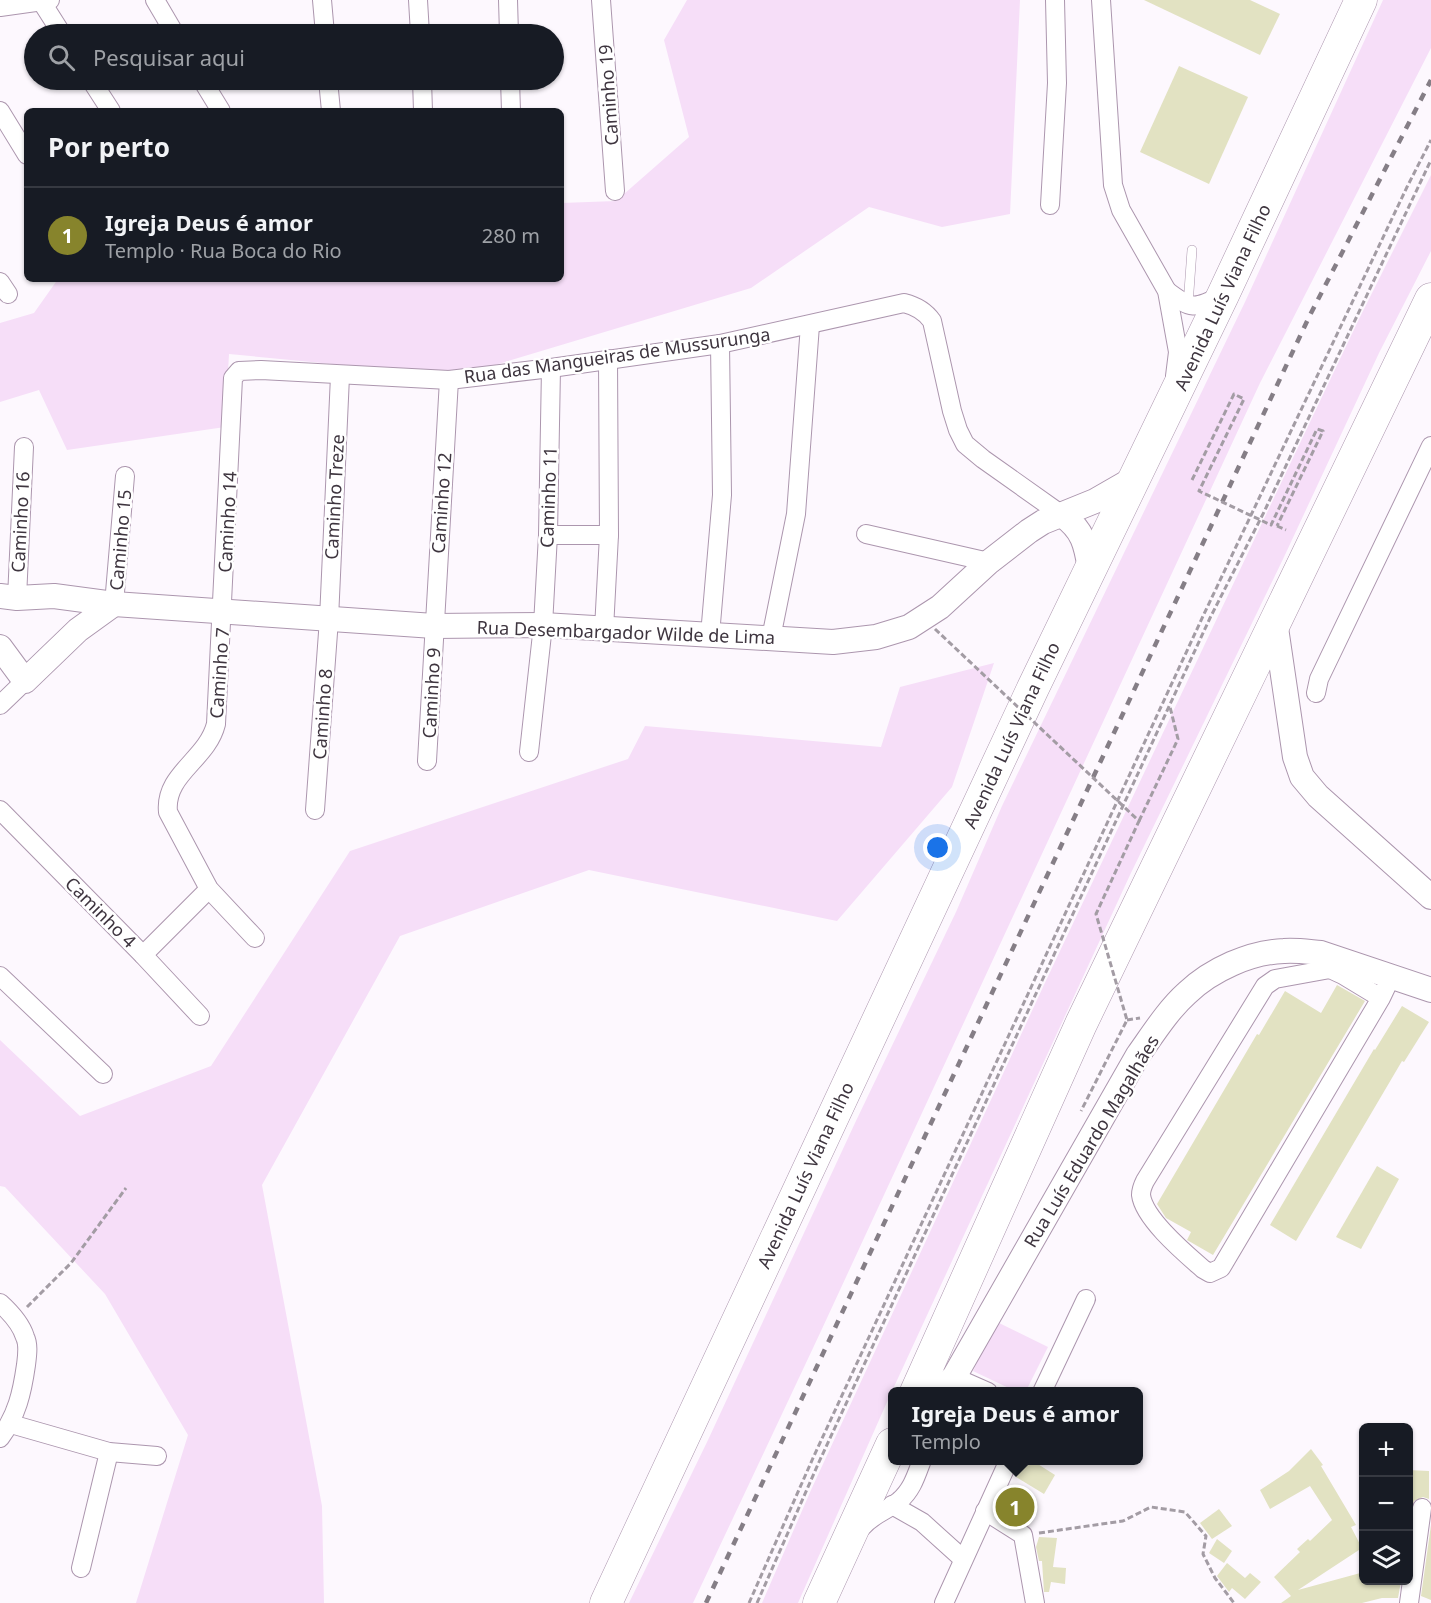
<!DOCTYPE html>
<html lang="pt">
<meta charset="utf-8">
<style>
:root{--surface:#171b24;--page:#242831;--text:#f1f3f6;--muted:#9ea1a6;--line:#363941;--accent:#87842c}
body{margin:0;font-family:"Noto Sans",sans-serif;background:var(--page);color:var(--text)}
.controls{position:absolute;right:18px;bottom:18px;display:grid;overflow:hidden;border-radius:9px;box-shadow:0 2px 4px #0004}
.controls button{width:54px;height:54px;display:grid;place-items:center;padding:0;border:0;border-bottom:2px solid var(--line);background:var(--surface);color:var(--text);font:30px sans-serif}
.you{position:absolute;left:938px;top:848px;width:21px;height:21px;margin:-15px;border:4px solid #fff;border-radius:50%;background:#1a73e8;box-shadow:0 0 0 9px #1a73e833}
.badge{display:grid;place-items:center;width:39px;height:39px;border-radius:50%;background:var(--accent);color:#fff;font-size:20px;font-weight:700}
.pin{position:absolute;translate:-50% -50%;border:3px solid #fff;box-shadow:0 2px 6px #0006}
.popup{position:absolute;left:888px;top:1387px;width:255px;height:78px;box-sizing:border-box;display:grid;place-content:center;border-radius:9px;background:var(--surface);filter:drop-shadow(0 2px 4px #0005);font-size:20px;white-space:nowrap;color:var(--muted)}
.popup b{font-size:22px;color:var(--text)}
.popup::after{content:'';position:absolute;left:50%;top:100%;margin-left:-12px;border:12px solid transparent;border-top-color:var(--surface)}
.list{margin:0;padding:0;list-style:none}
h2{display:flex;justify-content:space-between;align-items:center;height:78px;margin:0;padding:0 24px;font-size:26px}
h2 small{font-size:20px;font-weight:400;color:var(--muted)}
.list li{display:grid;grid-template-columns:39px 1fr auto;gap:18px;align-items:center;box-sizing:border-box;height:96px;padding:0 24px;border-top:2px solid var(--line)}
.list b{display:block;font-size:22px;white-space:nowrap}
.list p{margin:0;font-size:20px;white-space:nowrap;color:var(--muted)}
.list em{font-size:20px;font-style:normal;color:var(--muted)}
.icon{flex:none;width:33px;height:33px;fill:none;stroke:currentColor;stroke-width:2;stroke-linecap:round;stroke-linejoin:round}
.map{position:relative;flex:none;width:1431px;height:1603px;overflow:hidden}
.search{position:absolute;background:var(--surface);box-shadow:0 2px 4px #0004;left:24px;top:24px;width:540px;height:66px;display:flex;align-items:center;gap:15px;box-sizing:border-box;padding:0 21px;border-radius:33px;color:var(--muted);font-size:22px}
.panel{position:absolute;background:var(--surface);box-shadow:0 2px 4px #0004;left:24px;top:108px;width:540px;height:174px;border-radius:9px}
.map>svg:first-child{display:block}
.green{fill:#f6def8}
.building{fill:#e2e2c2}
.lines{fill:none;stroke-linecap:round;stroke-linejoin:round}
.lane-casing{stroke:#ac96ae;stroke-width:10}
.street-casing{stroke:#ac96ae;stroke-width:20}
.secondary-casing{stroke:#ac96ae;stroke-width:26}
.highway-casing{stroke:#ac96ae;stroke-width:33}
.path{stroke:#a39ca4;stroke-width:3;stroke-dasharray:6 3;stroke-linecap:butt}
.lane{stroke:#fff;stroke-width:9}
.street{stroke:#fff;stroke-width:18}
.secondary{stroke:#fff;stroke-width:24}
.highway{stroke:#fff;stroke-width:32}
.rail{stroke:#857e86;stroke-width:4.5;stroke-dasharray:8 8;stroke-linecap:butt}
.path-bridge{stroke:#a39ca4;stroke-width:3;stroke-dasharray:6 3;stroke-linecap:butt}
.labels{text-anchor:middle;dominant-baseline:central;stroke-width:5;stroke-linejoin:round;paint-order:stroke}
.street-label{font-size:18px;fill:#3e353f;stroke:#fff}
</style>
<div class="map">
<svg width="1431" height="1603" viewBox="0 0 1431 1603">
<rect width="100%" height="100%" fill="#fdf8fe"/>
<g class="green">
<polygon points="687,0 1020,0 1010,214 942,227 869,207 751,288 458,376 229,354 225,427 67,450 39,390 0,402 0,323 34,313 58,279 561,279 561,203 616,201 689,137 664,40"/>
<polygon points="1383,0 1431,0 1431,48 1260,383 821,1331 693,1603 629,1603 708,1440 855,1123 956,912 1002,806 1245,302"/>
<polygon points="1431,175 1431,251 1379,353 1284,557 1130,875 887,1402 798,1603 762,1603 811,1490 1043,987 1263,521 1359,319"/>
<polygon points="994,663 952,787 837,921 589,870 400,936 262,1185 322,1506 324,1603 136,1603 188,1435 105,1294 5,1187 0,1186 0,1040 80,1116 211,1066 350,851 628,759 645,726 881,747 900,687"/>
<polygon points="997,1322 1048,1347 1026,1391 1015,1391 973,1371"/>
</g>
<g class="building">
<polygon points="1144,0 1250,0 1280,14 1260,55"/>
<polygon points="1179,66 1248,97 1209,184 1140,152"/>
<polygon points="1337,985 1365,1001 1213,1255 1187,1240 1191,1232 1166,1218 1157,1204 1257,1034 1259,1035 1285,991 1321,1013"/>
<polygon points="1402,1006 1429,1022 1404,1062 1402,1061 1296,1241 1270,1225 1374,1049 1375,1050"/>
<polygon points="1377,1166 1399,1179 1361,1249 1336,1237"/>
<polygon points="1311,1449 1323,1465 1321,1466 1356,1525 1351,1527 1362,1548 1298,1590 1364,1572 1364,1581 1401,1581 1398,1598 1382,1598 1362,1603 1281,1603 1291,1596 1274,1577 1300,1552 1297,1549 1308,1539 1310,1541 1332,1520 1310,1486 1270,1509 1260,1490 1289,1471"/>
<polygon points="1026,1461 1033,1461 1055,1475 1044,1494 1016,1477"/>
<polygon points="1408,1470 1429,1471 1429,1499 1423,1497 1414,1501 1408,1524"/>
<polygon points="1006,1497 1028,1502 1023,1518 1002,1509"/>
<polygon points="1219,1509 1232,1526 1212,1539 1200,1523"/>
<polygon points="1431,1525 1431,1600 1421,1596"/>
<polygon points="1039,1537 1057,1538 1053,1567 1066,1568 1065,1584 1051,1582 1049,1592 1044,1592 1042,1561 1039,1561 1036,1547"/>
<polygon points="1217,1539 1232,1551 1224,1563 1209,1553"/>
<polygon points="1227,1563 1245,1578 1250,1573 1261,1582 1245,1599 1232,1588 1229,1592 1217,1576"/>
</g>
<g class="lines">
<g class="lane-casing">
<polyline id="lane" points="1188,305 1192,250"/>
</g>
<g class="street-casing">
<g id="street">
<polyline points="155,0 175,34"/>
<polyline points="322,0 325,34"/>
<polyline points="418,0 420,34"/>
<polyline points="508,0 509,34"/>
<polyline points="601,0 615,191"/>
<polyline points="1101,0 1113,185 1121,210 1167,291 1178,352 1175,376"/>
<polyline points="41,1 62,34"/>
<polyline points="0,7 50,0"/>
<polyline points="91,80 111,111"/>
<polyline points="202,80 221,111"/>
<polyline points="328,80 331,111"/>
<polyline points="422,80 423,111"/>
<polyline points="510,80 511,111"/>
<polyline points="0,111 27,155"/>
<polyline points="1050,205 1057,83 1055,0"/>
<polyline points="0,282 8,294"/>
<path d="M1167,291C1192,310 1194,309 1221,296"/>
<polyline points="866,534 989,562"/>
<polyline points="548,535 609,535"/>
<polyline points="17,598 24,447"/>
<polyline points="114,604 125,476"/>
<polyline points="604,629 609,535 608,359"/>
<polyline points="710,635 722,495 720,344"/>
<polyline points="771,638 796,514 810,325"/>
<polyline points="1316,693 1319,679 1431,446"/>
<polyline points="0,705 25,681"/>
<polyline points="529,752 543,625 548,535 551,368"/>
<polyline points="427,761 449,380"/>
<polyline points="0,810 143,955 200,1016"/>
<polyline points="315,810 329,619 340,376"/>
<path d="M255,938L209,889L168,812C164,774 207,760 216,724L233,378L239,371L261,370L449,380L551,368L720,344L904,303C916,306 925,311 932,321L952,411L958,430L965,444L983,459L1062,515"/>
<polyline points="143,955 209,889"/>
<polyline points="0,976 103,1074"/>
<path d="M1381,998L1343,975L1330,969L1275,979L1265,986L1145,1181C1143,1185 1141,1191 1141,1195C1144,1219 1186,1254 1203,1269L1210,1273L1221,1268L1381,998L1391,977"/>
<path d="M0,1303C10,1312 21,1324 25,1337C29,1345 27,1356 26,1365C22,1393 17,1415 0,1438"/>
<polyline points="949,1389 954,1377 988,1392"/>
<polyline points="1042,1392 1086,1299"/>
<polyline points="11,1424 109,1452 157,1456"/>
<polyline points="892,1505 922,1522 963,1559"/>
<polyline points="985,1511 1023,1535 1035,1603"/>
<path d="M861,1528C874,1513 885,1512 899,1501C912,1490 916,1476 922,1460"/>
<polyline points="81,1568 109,1452"/>
<polyline points="944,1603 1009,1460"/>
<polyline points="1409,1603 1422,1508"/>
</g>
</g>
<g class="secondary-casing">
<g id="secondary">
<path d="M1062,515C1083,530 1086,544 1090,569"/>
<polyline points="0,596 17,598 54,596 114,604 434,626 543,625 833,642 876,637 909,627 940,607 989,562 1029,531 1043,522 1095,501 1135,478"/>
<polyline points="1275,621 1295,757 1302,777 1318,796 1431,897"/>
<polyline points="0,647 25,681 78,630 114,604"/>
<path d="M937,1392L954,1377L1138,1055C1153,1034 1168,1010 1187,993C1211,970 1250,952 1284,951C1296,950 1309,952 1321,953L1431,990"/>
</g>
</g>
<g class="highway-casing">
<g id="highway">
<polyline points="916,1392 1081,1024 1431,299"/>
<polyline points="606,1603 1033,688 1223,295 1361,0"/>
<polyline points="819,1603 892,1444"/>
</g>
</g>
<g class="path">
<polyline points="1277,526 1286,530"/>
<polyline points="1139,821 1178,739 1170,707"/>
<polyline points="1127,1020 1140,1018"/>
<polyline points="27,1307 71,1263 126,1188"/>
<polyline points="1039,1533 1123,1521 1151,1507 1185,1512 1206,1536 1203,1554 1215,1578 1234,1603"/>
<polyline points="749,1603 813,1458 1204,614 1407,187 1431,140"/>
<polyline points="757,1603 819,1462 1210,618 1264,512 1431,160"/>
</g>
<use href="#lane" class="lane"/>
<use href="#street" class="street"/>
<use href="#secondary" class="secondary"/>
<use href="#highway" class="highway"/>
<polyline class="rail" points="706,1603 1309,317 1431,80"/>
<g class="path-bridge">
<polyline points="1192,480 1234,394 1244,399 1199,491 1271,525 1317,429 1323,431 1277,526"/>
<polyline points="935,629 1139,821 1096,914 1127,1020 1081,1111"/>
</g>
</g>
<g class="labels">
<g class="street-label">
<text transform="translate(608 95) rotate(-94)">Caminho 19</text>
<text transform="translate(1222 297) rotate(-65)">Avenida Luís Viana Filho</text>
<text transform="translate(617 355) rotate(-8)">Rua das Mangueiras de Mussurunga</text>
<text transform="translate(334 497) rotate(-87)">Caminho Treze</text>
<text transform="translate(548 497) rotate(-88)">Caminho 11</text>
<text transform="translate(441 503) rotate(-86)">Caminho 12</text>
<text transform="translate(20 522) rotate(-87)">Caminho 16</text>
<text transform="translate(227 522) rotate(-87)">Caminho 14</text>
<text transform="translate(120 540) rotate(-85)">Caminho 15</text>
<text transform="translate(626 632) rotate(2)">Rua Desembargador Wilde de Lima</text>
<text transform="translate(219 673) rotate(-86)">Caminho 7</text>
<text transform="translate(431 693) rotate(-87)">Caminho 9</text>
<text transform="translate(322 714) rotate(-86)">Caminho 8</text>
<text transform="translate(1011 735) rotate(-65)">Avenida Luís Viana Filho</text>
<text transform="translate(101 912) rotate(45)">Caminho 4</text>
<text transform="translate(1091 1141) rotate(-59)">Rua Luís Eduardo Magalhães</text>
<text transform="translate(805 1175) rotate(-65)">Avenida Luís Viana Filho</text>
</g>
</g>
</svg>
<div class="controls">
<button>+</button>
<button>−</button>
<button><svg class="icon" aria-label="layers" viewBox="0 0 24 24"><path d="M12 4l9 5-9 5-9-5zM3 14l9 5 9-5"/></svg></button>
</div>
<div class="you"></div>
<div class="pin badge" style="left:1015px;top:1507px">1</div>
<div class="popup"><b>Igreja Deus é amor</b>Templo</div>
<div class="search"><svg class="icon" aria-label="search" viewBox="0 0 24 24"><circle cx="10" cy="10" r="6"/><path d="M15 15l6 6"/></svg>Pesquisar aqui</div>
<section class="panel">
<h2>Por perto<small></small></h2>
<ul class="list">
<li><span class="badge">1</span><div><b>Igreja Deus é amor</b><p>Templo · Rua Boca do Rio</p></div><em>280 m</em></li>
</ul>
</section>
</div>
